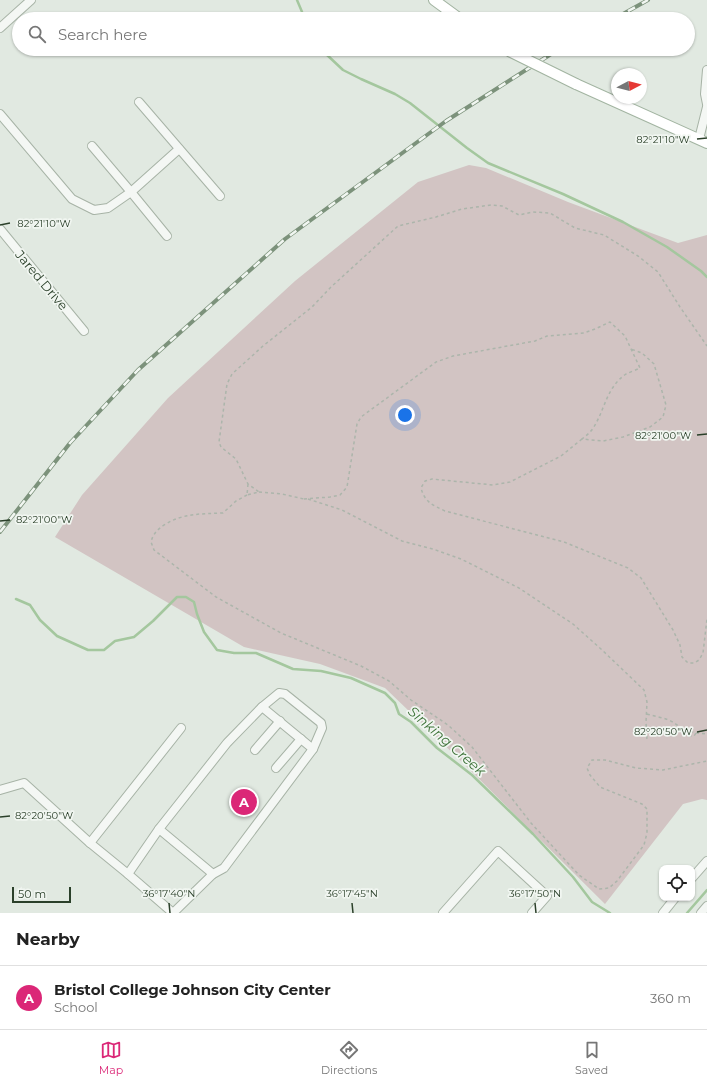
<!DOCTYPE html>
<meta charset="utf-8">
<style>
:root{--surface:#fff;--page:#f2f2f2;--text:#222;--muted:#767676;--line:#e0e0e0;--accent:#db2777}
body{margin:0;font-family:Montserrat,sans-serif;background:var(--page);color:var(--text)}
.controls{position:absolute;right:12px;bottom:12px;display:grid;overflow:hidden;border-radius:8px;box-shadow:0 1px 3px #0004}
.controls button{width:36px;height:36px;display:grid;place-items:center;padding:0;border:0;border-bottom:1px solid var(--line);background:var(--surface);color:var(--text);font:20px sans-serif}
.compass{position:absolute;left:611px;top:68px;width:36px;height:36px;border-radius:50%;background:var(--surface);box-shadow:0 1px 3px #0004;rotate:83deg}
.scale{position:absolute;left:12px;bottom:10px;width:59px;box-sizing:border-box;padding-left:4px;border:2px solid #2b402a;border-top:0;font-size:11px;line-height:14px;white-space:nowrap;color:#2b402a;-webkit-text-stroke:3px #f1f6f1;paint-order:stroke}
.you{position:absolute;left:405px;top:415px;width:14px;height:14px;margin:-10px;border:3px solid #fff;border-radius:50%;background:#1a73e8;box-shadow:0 0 0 6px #1a73e833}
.badge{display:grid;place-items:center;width:26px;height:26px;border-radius:50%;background:var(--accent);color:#fff;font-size:13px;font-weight:700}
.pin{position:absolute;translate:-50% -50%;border:2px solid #fff;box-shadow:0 1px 4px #0006}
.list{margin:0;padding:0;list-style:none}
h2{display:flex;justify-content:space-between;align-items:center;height:52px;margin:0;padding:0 16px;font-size:17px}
h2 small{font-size:13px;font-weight:400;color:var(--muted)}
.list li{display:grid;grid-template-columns:26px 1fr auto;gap:12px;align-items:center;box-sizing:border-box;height:64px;padding:0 16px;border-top:1px solid var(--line)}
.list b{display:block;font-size:15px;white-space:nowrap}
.list p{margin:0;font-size:13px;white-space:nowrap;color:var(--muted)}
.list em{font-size:13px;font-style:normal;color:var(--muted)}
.icon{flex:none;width:22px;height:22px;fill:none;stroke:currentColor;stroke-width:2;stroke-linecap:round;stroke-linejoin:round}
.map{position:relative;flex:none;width:707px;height:913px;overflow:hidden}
.search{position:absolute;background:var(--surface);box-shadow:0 1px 3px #0004;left:12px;right:12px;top:12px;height:44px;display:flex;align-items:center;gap:10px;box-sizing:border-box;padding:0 14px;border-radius:22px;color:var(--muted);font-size:15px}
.sheet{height:116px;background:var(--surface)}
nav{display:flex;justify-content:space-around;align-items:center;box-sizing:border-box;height:56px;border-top:1px solid var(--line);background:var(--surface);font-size:11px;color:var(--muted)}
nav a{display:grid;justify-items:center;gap:2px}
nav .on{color:var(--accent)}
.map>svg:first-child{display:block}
.green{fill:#d2c4c3}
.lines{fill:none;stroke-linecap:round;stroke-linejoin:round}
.stream{stroke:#a4c79e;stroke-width:2.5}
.minor-casing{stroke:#a7b3a6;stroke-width:10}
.major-casing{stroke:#a2b4a1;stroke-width:12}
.path{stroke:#acb5ab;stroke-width:1.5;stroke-dasharray:3 3;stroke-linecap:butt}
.minor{stroke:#f4f7f4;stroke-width:8}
.major{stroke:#fff;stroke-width:10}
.rail-casing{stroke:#7c927b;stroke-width:4}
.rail{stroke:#f1f6f1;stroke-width:2.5;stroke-dasharray:8;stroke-linecap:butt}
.major-bridge-casing{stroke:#a2b4a1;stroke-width:12;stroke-linecap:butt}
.major-bridge{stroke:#fff;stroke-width:10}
.ticks{fill:none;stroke:#2b402a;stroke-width:1.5}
.labels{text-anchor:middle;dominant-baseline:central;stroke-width:3.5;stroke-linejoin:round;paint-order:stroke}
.street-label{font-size:13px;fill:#2b402a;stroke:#f1f6f1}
.water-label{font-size:14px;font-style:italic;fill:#3c7137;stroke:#f1f6f1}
.ticks-label{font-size:10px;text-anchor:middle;fill:#2b402a;stroke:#f1f6f1;stroke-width:3.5;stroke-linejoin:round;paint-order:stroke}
</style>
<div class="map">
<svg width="707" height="913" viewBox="0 0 707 913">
<rect width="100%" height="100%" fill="#e1e9e1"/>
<polygon class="green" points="469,165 486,168 568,202 678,243 707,235 707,800 702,799 683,804 605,904 461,761 385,688 320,664 244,647 55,537 82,495 168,398 295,281 418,182"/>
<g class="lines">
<g class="stream">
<polyline points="297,0 305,19"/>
<polyline points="322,49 326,54 343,70 361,79 395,94 410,103 467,148 488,163 563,194 623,222 667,247 701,271 707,277"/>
<polyline points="16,599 30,605 40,620 57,636 88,650 104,650 115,641 134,637 153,621 177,597 186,597 194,602 197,614 204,632 217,650 234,653 256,653 293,669 321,671 351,678 385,693 395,703 399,714 411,722 437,748 472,775 533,834 573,877 592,902 610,913"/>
<polyline points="687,913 707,890"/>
</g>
<g class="minor-casing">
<g id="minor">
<polyline points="0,28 31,0"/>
<polyline points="707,70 705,94 707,104"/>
<polyline points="139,102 220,196"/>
<polyline points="0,114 72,199 94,210 108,208 131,192 179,149"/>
<polyline points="699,139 707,107"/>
<polyline points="92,146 131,192 167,236"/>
<polyline points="0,229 84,331"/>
<polyline points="262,707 313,749"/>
<polyline points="255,750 280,721"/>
<polyline points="276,768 301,739"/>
<polyline points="0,790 24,783 90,843 128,874 173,913"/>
<polyline points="159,829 227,743 262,707 279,693 285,694 321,723 322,728 313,749 224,868 213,874"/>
<polyline points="90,843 181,728"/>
<polyline points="128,874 159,829 213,874 173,913"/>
<polyline points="692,878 707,861"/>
<polyline points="443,913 498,851 547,896 532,913"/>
<polyline points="663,913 675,898"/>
<polyline points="701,913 707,906"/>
</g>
</g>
<g class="major-casing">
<g id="major">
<polyline points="434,0 460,19"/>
<polyline points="576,84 707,143"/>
</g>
</g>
<g class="path">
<path d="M582,439L561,456L510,482L493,485L432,479L425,481L421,488C425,503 433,505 445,511L564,542L628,568L641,578L673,630L680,645L682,657L688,663H694L699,660L703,653L707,619"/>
<polyline points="248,484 247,495 259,492 248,484 236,459 221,447 219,442 227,384 232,374 263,346 312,307 331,287 398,226 436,217 462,209 491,205 502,206 519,215 533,212 550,213 575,228 604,235 638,256 658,272 680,307 707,346"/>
<polyline points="259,492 282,494 304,499"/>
<path d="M247,495L236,501L223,513C201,514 183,513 164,525C157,530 153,534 151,542L154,550L216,597L281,633L361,666L389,681L411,700L448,725L472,747L531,823L579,875L599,889L609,888L617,881L644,845L647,833V809L642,804L600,787L590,775L587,768L592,760H605L636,768L663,770L707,761"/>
<path d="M304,499L330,497L340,495L347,487L357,424L361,417L436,362L453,356L535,341L547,336L584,333L595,329L610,322L625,336L640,368C636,370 630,372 626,374C607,387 605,408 595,425C592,431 587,435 582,439L603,441L623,437L650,427L663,417L666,405L654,364L642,353L631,349"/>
<polyline points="308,499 342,510 402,541 433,549 461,559 519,588 573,624 601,649 644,690 647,702 646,722 647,740"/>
<path d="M647,714C657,717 669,718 677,725C682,728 685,733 689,736H694L696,733L681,728"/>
<polyline points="696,733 707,734"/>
</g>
<use href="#minor" class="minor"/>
<use href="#major" class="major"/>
<g class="rail-casing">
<g id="rail">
<polyline points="614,19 648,0"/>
<polyline points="0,532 70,443 138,370 285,239 446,121 559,49"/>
</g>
</g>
<use href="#rail" class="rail"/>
<g class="major-bridge-casing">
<polyline id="major-bridge" points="509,51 576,84"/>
</g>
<use href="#major-bridge" class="major-bridge"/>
</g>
<path class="ticks" d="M697,139L707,138M0,225L10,223M697,435L707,434M0,521L10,520M697,732L707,730M0,817L10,816M169,903L170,913M352,903L353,913M535,903L536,913"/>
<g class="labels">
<g class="street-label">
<text transform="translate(42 280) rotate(50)">Jared Drive</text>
</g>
<g class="water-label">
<text transform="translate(447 741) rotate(41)">Sinking Creek</text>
</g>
</g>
<g class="ticks-label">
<text x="663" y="143">82°21'10"W</text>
<text x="44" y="227">82°21'10"W</text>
<text x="663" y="439">82°21'00"W</text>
<text x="44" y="523">82°21'00"W</text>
<text x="663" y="735">82°20'50"W</text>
<text x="44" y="819">82°20'50"W</text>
<text x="169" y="897">36°17'40"N</text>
<text x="352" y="897">36°17'45"N</text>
<text x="535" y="897">36°17'50"N</text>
</g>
</svg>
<div class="controls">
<button><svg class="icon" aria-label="locate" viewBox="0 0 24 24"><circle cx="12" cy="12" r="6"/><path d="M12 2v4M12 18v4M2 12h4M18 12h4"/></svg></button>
</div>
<svg class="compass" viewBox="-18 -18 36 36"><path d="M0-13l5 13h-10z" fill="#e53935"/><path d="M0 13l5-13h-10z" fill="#767676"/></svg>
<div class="scale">50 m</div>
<div class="you"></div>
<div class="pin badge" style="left:244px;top:802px">A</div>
<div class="search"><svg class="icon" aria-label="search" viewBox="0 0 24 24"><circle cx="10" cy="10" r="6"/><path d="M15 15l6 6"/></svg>Search here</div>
</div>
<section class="sheet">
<h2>Nearby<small></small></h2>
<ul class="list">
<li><span class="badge">A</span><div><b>Bristol College Johnson City Center</b><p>School</p></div><em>360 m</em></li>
</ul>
</section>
<nav>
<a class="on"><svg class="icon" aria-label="map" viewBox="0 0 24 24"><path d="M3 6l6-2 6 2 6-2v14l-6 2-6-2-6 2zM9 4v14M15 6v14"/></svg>Map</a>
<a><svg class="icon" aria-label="directions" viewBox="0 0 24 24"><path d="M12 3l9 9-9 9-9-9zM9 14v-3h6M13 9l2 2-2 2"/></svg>Directions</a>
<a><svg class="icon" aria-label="saved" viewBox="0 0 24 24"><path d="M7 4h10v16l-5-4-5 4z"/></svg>Saved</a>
</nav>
